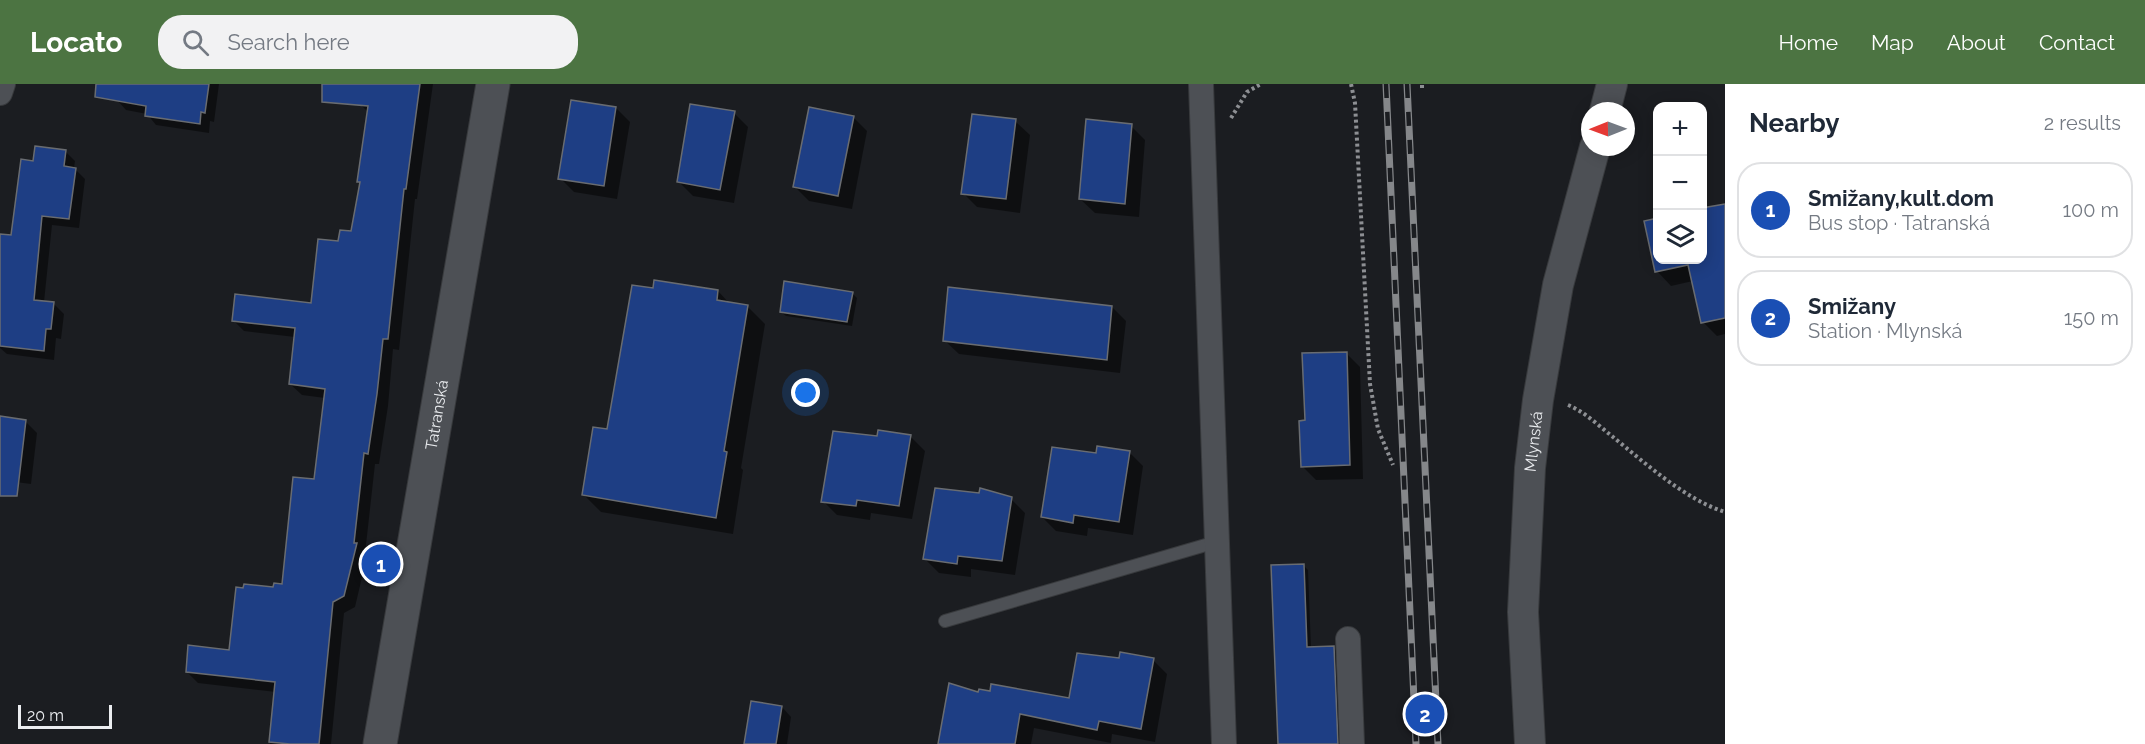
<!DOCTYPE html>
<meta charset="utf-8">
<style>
:root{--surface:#fff;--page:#f2f2f3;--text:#1f2937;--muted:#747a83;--line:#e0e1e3;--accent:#4c7442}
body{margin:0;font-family:Raleway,sans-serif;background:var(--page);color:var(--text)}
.controls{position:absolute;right:18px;top:18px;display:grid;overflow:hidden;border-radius:12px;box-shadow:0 3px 15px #0003}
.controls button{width:54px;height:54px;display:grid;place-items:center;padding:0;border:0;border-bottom:2px solid var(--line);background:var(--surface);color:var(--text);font:30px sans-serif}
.compass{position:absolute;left:1581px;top:18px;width:54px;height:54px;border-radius:50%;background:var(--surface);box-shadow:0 3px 15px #0003;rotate:269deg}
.scale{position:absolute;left:18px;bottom:15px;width:94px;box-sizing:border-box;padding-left:6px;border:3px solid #ebedf0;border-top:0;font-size:16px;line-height:21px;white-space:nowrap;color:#ebedf0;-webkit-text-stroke:4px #1b1d21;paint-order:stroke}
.you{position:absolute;left:806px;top:309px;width:21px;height:21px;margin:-15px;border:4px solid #fff;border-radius:50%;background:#1a73e8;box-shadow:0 0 0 9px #1a73e833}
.badge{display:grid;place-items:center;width:39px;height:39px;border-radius:50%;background:var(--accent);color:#fff;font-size:20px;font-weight:700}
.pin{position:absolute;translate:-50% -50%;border:3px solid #fff;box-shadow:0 2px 6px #0006}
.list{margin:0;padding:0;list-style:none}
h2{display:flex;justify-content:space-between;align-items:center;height:78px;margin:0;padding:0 24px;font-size:26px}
h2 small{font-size:20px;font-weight:400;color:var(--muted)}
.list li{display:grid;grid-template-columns:39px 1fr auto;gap:18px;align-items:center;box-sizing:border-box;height:96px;margin:0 12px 12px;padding:0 12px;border:2px solid var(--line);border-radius:24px}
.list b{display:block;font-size:22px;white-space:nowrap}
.list p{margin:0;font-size:20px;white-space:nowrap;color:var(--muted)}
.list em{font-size:20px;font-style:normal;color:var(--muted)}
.icon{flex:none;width:33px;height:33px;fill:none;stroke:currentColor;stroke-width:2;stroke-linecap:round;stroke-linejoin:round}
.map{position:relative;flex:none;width:1725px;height:660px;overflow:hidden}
header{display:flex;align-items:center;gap:36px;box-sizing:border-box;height:84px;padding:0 30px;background:var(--accent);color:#fff}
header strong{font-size:28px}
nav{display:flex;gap:33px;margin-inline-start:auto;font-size:21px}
.search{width:420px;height:54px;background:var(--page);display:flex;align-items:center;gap:15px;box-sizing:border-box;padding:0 21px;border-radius:24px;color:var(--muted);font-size:22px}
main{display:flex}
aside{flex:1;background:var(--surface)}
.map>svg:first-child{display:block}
.shadow{fill:#0007}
.building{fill:#1e3e84;stroke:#696c71;stroke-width:1.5}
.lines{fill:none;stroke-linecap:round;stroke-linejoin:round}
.service-casing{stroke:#383a3d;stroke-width:14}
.minor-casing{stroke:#383a3d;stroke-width:26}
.tertiary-casing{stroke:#383a3d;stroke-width:32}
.secondary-casing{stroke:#383a3d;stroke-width:35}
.path{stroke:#8d8f93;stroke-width:4;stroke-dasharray:3 3;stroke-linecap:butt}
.service{stroke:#4d5055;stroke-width:12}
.minor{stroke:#4d5055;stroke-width:24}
.tertiary{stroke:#4d5055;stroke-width:30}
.secondary{stroke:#4d5055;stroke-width:33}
.rail-casing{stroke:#85878a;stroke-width:7}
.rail{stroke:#1b1d21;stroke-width:4.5;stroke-dasharray:14;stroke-linecap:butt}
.labels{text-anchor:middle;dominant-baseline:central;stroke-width:5;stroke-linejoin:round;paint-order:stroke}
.street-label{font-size:16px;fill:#ebedf0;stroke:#1b1d21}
</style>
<header>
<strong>Locato</strong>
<div class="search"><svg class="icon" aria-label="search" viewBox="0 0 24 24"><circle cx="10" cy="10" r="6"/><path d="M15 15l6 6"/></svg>Search here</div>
<nav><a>Home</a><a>Map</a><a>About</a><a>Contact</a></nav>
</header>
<main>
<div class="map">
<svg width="1725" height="660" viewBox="0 0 1725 660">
<rect width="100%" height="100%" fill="#1b1d21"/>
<g class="shadow">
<polygon points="121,0 219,0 214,38 210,37 209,49 156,41 147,30 126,26 117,16"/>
<polygon points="363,0 433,0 417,115 415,115 399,266 393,265 388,322 379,380 375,380 365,470 367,472 355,523 344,529 331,660 270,660 276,608 198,599 187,588 230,567 275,505 283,501 316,397 325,314 302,311 290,300 295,253 244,247 233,236 312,221 339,159 352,149 361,99 359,97 369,29 361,21"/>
<polygon points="616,24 630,38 617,115 574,108 560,94"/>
<polygon points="734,29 748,43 734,119 693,112 679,98"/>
<polygon points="853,33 867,47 852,125 809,117 795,103"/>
<polygon points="1015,37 1030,51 1020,129 977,123 963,109"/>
<polygon points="1131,42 1145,56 1139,133 1095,129 1080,115"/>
<polygon points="65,67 75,77 74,84 85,95 79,144 52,141 44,218 54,220 64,230 61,255 56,254 54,276 7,270 0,264 0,151 12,153 34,79"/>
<polygon points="1725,121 1725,250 1717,252 1703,238 1693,197 1671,202 1657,187 1658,176 1702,176"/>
<polygon points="654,206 718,207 730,220 748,223 765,240 741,384 743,386 733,450 601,428 584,411 608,347"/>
<polygon points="852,209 857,214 852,242 786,232 781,228"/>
<polygon points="1112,223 1126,237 1120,289 959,270 944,256"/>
<polygon points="1346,269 1360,283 1363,395 1316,396 1302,382 1307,338"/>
<polygon points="0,335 25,337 37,349 31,400 0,396"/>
<polygon points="879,353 911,353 925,367 912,435 871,429 870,436 837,431 823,417"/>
<polygon points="1129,368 1143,382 1133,451 1088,444 1087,452 1056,447 1042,433 1097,371"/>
<polygon points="1011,415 1025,429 1015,491 971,485 971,493 939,489 925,475"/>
<polygon points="1303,481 1308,486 1311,564 1333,563 1338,568 1342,660 1279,660"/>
<polygon points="1120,576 1153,576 1167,590 1155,658 1112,650 1111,659 1034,644 1031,660 940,660 979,610 1071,615"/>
<polygon points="782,623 791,633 787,660 746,660"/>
</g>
<g class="building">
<polygon points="96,0 209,0 205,29 201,28 200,40 145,32 146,22 95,13"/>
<polygon points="322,0 420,0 406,105 404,105 388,255 383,255 377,310 368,370 364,369 354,459 357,459 344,512 333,518 319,660 290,660 269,658 275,598 186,588 188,561 229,566 236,503 243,504 244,500 273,503 274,499 282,500 293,393 314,395 325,305 289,300 295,244 232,237 235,210 311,219 318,155 338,157 340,146 351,147 360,98 357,98 368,22 322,18"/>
<polygon points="571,16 616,23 604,102 558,95"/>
<polygon points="690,20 735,27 720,106 677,98"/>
<polygon points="809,23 854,32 838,112 793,103"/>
<polygon points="972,30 1016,35 1006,115 961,110"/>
<polygon points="1086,35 1132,40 1125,120 1079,115"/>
<polygon points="35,62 66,66 64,82 76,84 69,135 42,132 34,216 54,218 51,245 46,245 44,267 0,262 0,150 11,151 21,75 33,77"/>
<polygon points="1725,120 1725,234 1701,239 1688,181 1655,188 1644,137 1658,134 1658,176 1702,176 1702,124"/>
<polygon points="654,196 718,206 717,216 748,221 724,367 727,368 716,434 582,411 593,343 607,345 632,201 653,204"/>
<polygon points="784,197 853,208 847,238 780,228"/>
<polygon points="948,203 1112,222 1107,276 943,257"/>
<polygon points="1347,268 1350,381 1301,383 1299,337 1305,336 1302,269"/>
<polygon points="0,332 26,336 17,412 0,412"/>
<polygon points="878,346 911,351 899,422 857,416 856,422 821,418 833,347 877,352"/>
<polygon points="1097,362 1130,367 1119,438 1074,431 1073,439 1041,433 1052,363 1096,369"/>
<polygon points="935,404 979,409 980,404 1012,413 1002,477 958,472 957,480 923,475"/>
<polygon points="1304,480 1307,563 1334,562 1338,660 1278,660 1271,481"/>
<polygon points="1120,568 1154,574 1141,645 1099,637 1097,646 1020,630 1015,660 938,660 949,599 978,608 979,605 990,607 991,600 1069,614 1077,569 1119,574"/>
<polygon points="751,617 782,622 776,660 744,660"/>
</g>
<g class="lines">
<g class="service-casing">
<polyline id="service" points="945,537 1216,458"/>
</g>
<g class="minor-casing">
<g id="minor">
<polyline points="1201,0 1224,660"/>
<polyline points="0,9 3,0"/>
<polyline points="1348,555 1352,660"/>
</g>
</g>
<g class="tertiary-casing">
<g id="tertiary">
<polyline points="1605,27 1612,0"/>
<path id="s1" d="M1530,660L1523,528L1530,384L1538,316L1558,201L1595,63"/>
</g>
</g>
<g class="secondary-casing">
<g id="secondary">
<path id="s2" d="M380,660L493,0"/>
</g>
</g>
<g class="path">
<polyline points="1351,0 1355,19 1370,300 1378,345 1393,381"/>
<polyline points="1422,4 1422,0"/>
<polyline points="1231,34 1247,8 1261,0"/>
<path d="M1568,321C1585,328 1599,342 1613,353C1645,379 1686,416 1725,428"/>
</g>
<use href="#service" class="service"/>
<use href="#minor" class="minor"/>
<use href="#tertiary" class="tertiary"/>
<use href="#secondary" class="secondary"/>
<g class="rail-casing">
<g id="rail">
<polyline points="1386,0 1416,660"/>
<polyline points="1407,0 1438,660"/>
</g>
</g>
<use href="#rail" class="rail"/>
</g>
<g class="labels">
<g class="street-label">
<text stroke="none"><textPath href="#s2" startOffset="334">Tatranská</textPath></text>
<text stroke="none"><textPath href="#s1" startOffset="303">Mlynská</textPath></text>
</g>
</g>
</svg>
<div class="controls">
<button>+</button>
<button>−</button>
<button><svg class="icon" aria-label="layers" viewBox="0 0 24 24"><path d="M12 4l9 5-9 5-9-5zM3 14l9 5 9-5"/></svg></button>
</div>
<svg class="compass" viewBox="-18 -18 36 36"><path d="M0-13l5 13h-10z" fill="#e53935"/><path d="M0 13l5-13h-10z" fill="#747a83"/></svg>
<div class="scale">20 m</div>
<div class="you"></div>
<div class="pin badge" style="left:381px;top:480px;background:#1a4fb4">1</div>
<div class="pin badge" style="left:1425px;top:630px;background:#1a4fb4">2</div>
</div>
<aside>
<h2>Nearby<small>2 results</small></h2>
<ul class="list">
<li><span class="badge" style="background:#1a4fb4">1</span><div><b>Smižany,kult.dom</b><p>Bus stop · Tatranská</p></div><em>100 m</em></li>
<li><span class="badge" style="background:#1a4fb4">2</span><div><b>Smižany</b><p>Station · Mlynská</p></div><em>150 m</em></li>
</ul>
</aside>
</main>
